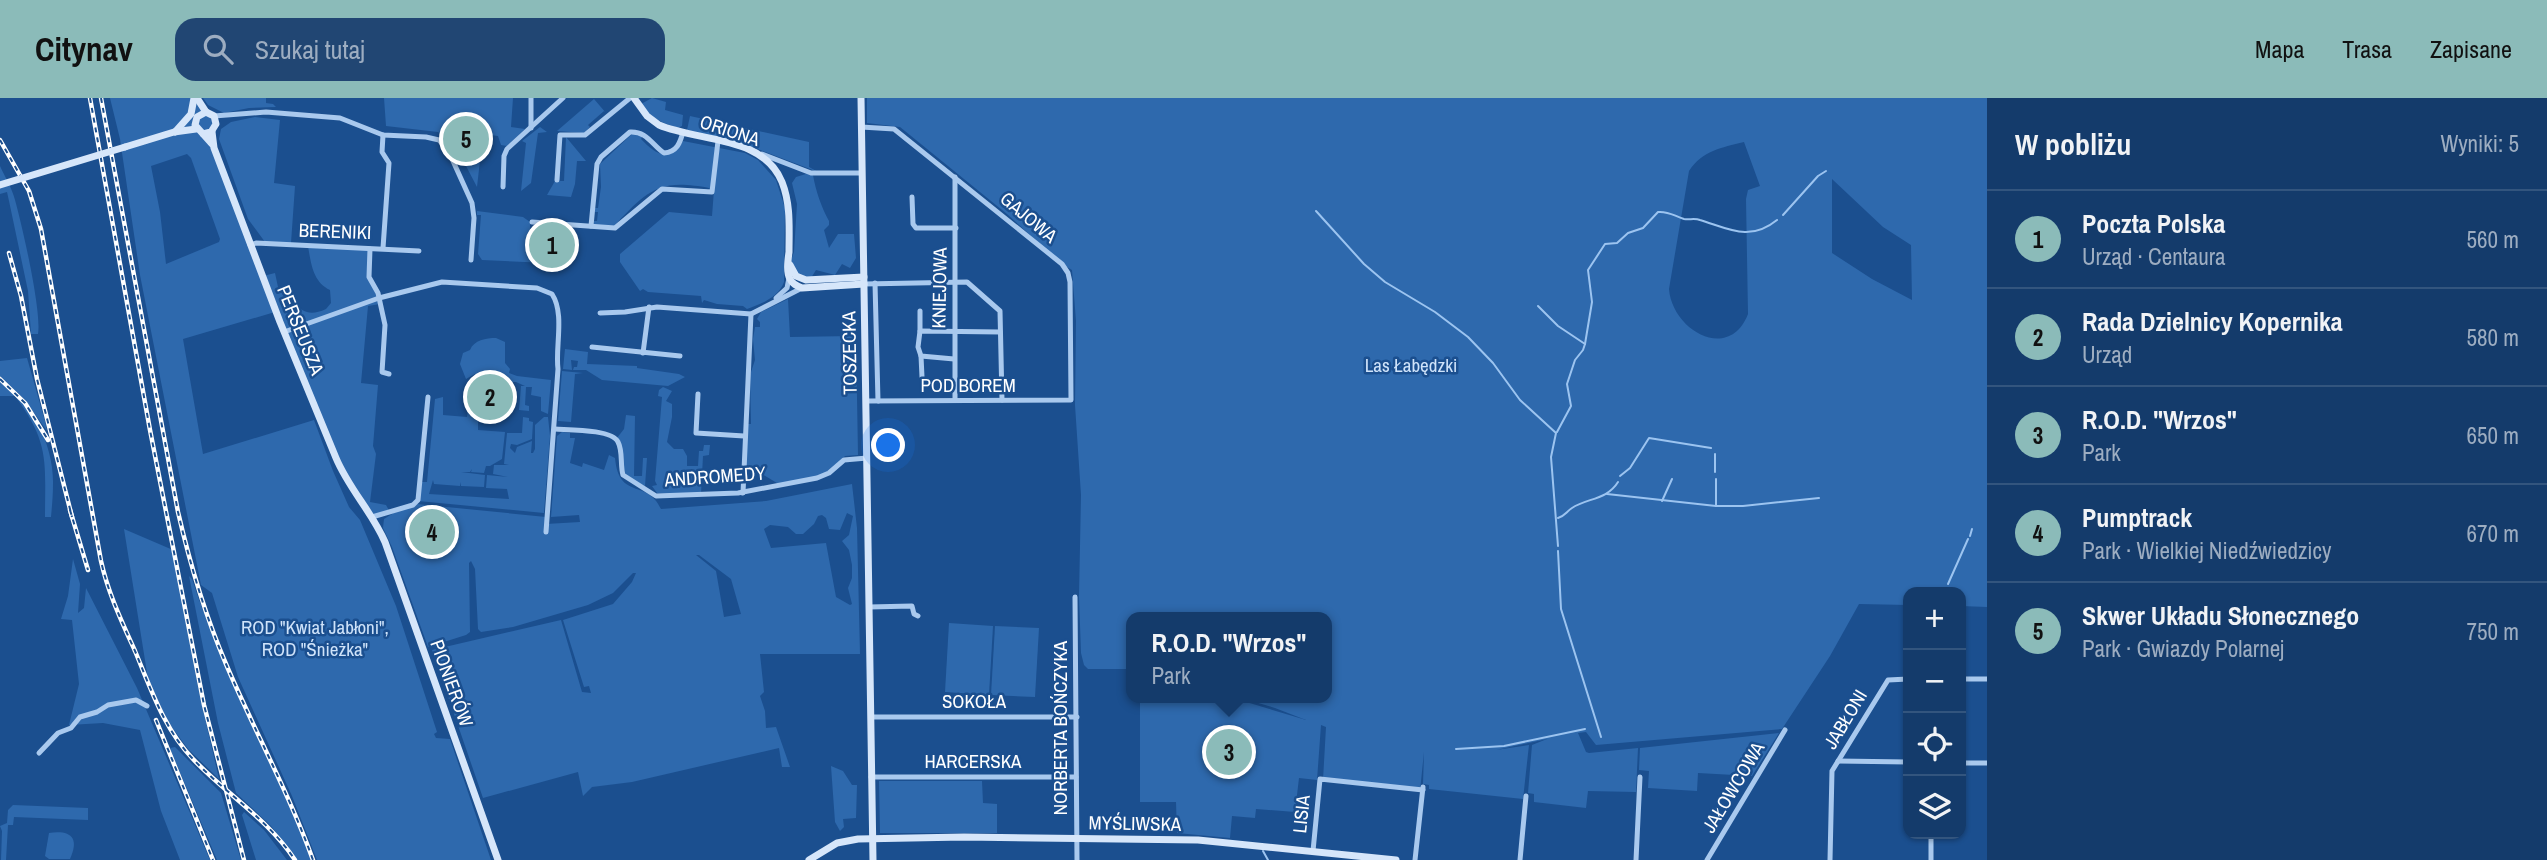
<!DOCTYPE html>
<html lang="pl">
<meta charset="utf-8">
<style>
:root{--surface:#143b6b;--page:#214673;--text:#f1f3f6;--muted:#9dadc1;--line:#33557e;--accent:#8bbbb9}
body{margin:0;font-family:"Archivo Narrow",sans-serif;background:var(--page);color:var(--text)}
.controls{position:absolute;right:21px;bottom:21px;display:grid;overflow:hidden;border-radius:14px;box-shadow:0 2px 5px #0004}
.controls button{width:63px;height:63px;display:grid;place-items:center;padding:0;border:0;border-bottom:2px solid var(--line);background:var(--surface);color:var(--text);font:35px sans-serif}
.you{position:absolute;left:889px;top:348px;width:24px;height:24px;margin:-18px;border:5px solid #fff;border-radius:50%;background:#1a73e8;box-shadow:0 0 0 10px #1a73e833}
.badge{display:grid;place-items:center;width:46px;height:46px;border-radius:50%;background:var(--accent);color:#111;font-size:23px;font-weight:700}
.pin{position:absolute;translate:-50% -50%;border:4px solid #fff;box-shadow:0 2px 7px #0006}
.popup{position:absolute;left:1126px;top:514px;width:206px;height:91px;box-sizing:border-box;display:grid;place-content:center;border-radius:14px;background:var(--surface);filter:drop-shadow(0 2px 5px #0005);font-size:23px;white-space:nowrap;color:var(--muted)}
.popup b{font-size:26px;color:var(--text)}
.popup::after{content:'';position:absolute;left:50%;top:100%;margin-left:-14px;border:14px solid transparent;border-top-color:var(--surface)}
.list{margin:0;padding:0;list-style:none}
h2{display:flex;justify-content:space-between;align-items:center;height:91px;margin:0;padding:0 28px;font-size:30px}
h2 small{font-size:23px;font-weight:400;color:var(--muted)}
.list li{display:grid;grid-template-columns:46px 1fr auto;gap:21px;align-items:center;box-sizing:border-box;height:98px;padding:0 28px;border-top:2px solid var(--line)}
.list b{display:block;font-size:26px;white-space:nowrap}
.list p{margin:0;font-size:23px;white-space:nowrap;color:var(--muted)}
.list em{font-size:23px;font-style:normal;color:var(--muted)}
.icon{flex:none;width:38px;height:38px;fill:none;stroke:currentColor;stroke-width:2;stroke-linecap:round;stroke-linejoin:round}
.map{position:relative;flex:none;width:1987px;height:762px;overflow:hidden}
header{display:flex;align-items:center;gap:42px;box-sizing:border-box;height:98px;padding:0 35px;background:var(--accent);color:#111}
header strong{font-size:33px}
nav{display:flex;gap:38px;margin-inline-start:auto;font-size:24px}
.search{width:490px;height:63px;background:var(--page);display:flex;align-items:center;gap:18px;box-sizing:border-box;padding:0 24px;border-radius:21px;color:var(--muted);font-size:26px}
main{display:flex}
aside{flex:1;background:var(--surface)}
.map>svg:first-child{display:block}
.green{fill:#2e69ad;fill-rule:evenodd}
.lines{fill:none;stroke-linecap:round;stroke-linejoin:round}
.stream{stroke:#9cc4f0;stroke-width:2}
.street{stroke:#a9c9ee;stroke-width:5}
.secondary{stroke:#d6e6fa;stroke-width:7}
.rail-casing{stroke:#fff;stroke-width:4.5}
.rail{stroke:#1b4f8f;stroke-width:2;stroke-dasharray:5;stroke-linecap:butt}
.secondary-bridge{stroke:#d6e6fa;stroke-width:7}
.labels{text-anchor:middle;dominant-baseline:central;stroke-width:5;stroke-linejoin:round;paint-order:stroke}
.street-label{font-size:19px;fill:#fff;stroke:#1b4f8f}
.park-label{font-size:19px;fill:#cfe3fa;stroke:#1b4f8f}
</style>
<header>
<strong>Citynav</strong>
<div class="search"><svg class="icon" aria-label="search" viewBox="0 0 24 24"><circle cx="10" cy="10" r="6"/><path d="M15 15l6 6"/></svg>Szukaj tutaj</div>
<nav><a>Mapa</a><a>Trasa</a><a>Zapisane</a></nav>
</header>
<main>
<div class="map">
<svg width="1987" height="762" viewBox="0 0 1987 762">
<rect width="100%" height="100%" fill="#1b4f8f"/>
<g class="green">
<path d="M110,0H197L216,29L214,50L263,178L275,175L278,189C297,203 300,223 326,211L331,205L330,192C313,184 311,166 308,148L370,151L369,179L380,206L368,208L361,285L378,287L373,348L376,356L370,404L386,407L391,416L417,406L546,419V426L580,424L579,417L551,419L557,338L562,334L570,335V340H575L570,365L582,369L583,365L604,372L609,357L615,360C619,403 647,380 661,411L766,403L852,386L857,430L860,556H760L764,594L760,598L765,613L766,630L776,629L790,669H782L779,650L632,684L592,689L583,698L578,674L483,700L432,552L561,522L582,594L591,595L589,588L584,589L563,522L613,506L632,484L636,475H633L613,495L588,507L513,529L481,534L478,531L475,471L471,463L469,465L470,534L466,537L428,549L392,449L383,430L384,421L392,416L372,419L352,393L275,214L183,241L203,356L314,322L333,373L349,409L360,422L396,508L437,634L434,636L436,640L450,641L491,762H317L292,698L238,579L212,495L201,487L140,177L120,41ZM187,56L191,60L220,141L219,144L166,166L160,114L151,68ZM847,415L853,418L849,437L842,443L849,452L852,467V480L848,490L852,506L850,507L836,499L826,445L771,450L764,431L770,427L788,429L796,436H803L814,426L818,418L822,417L826,420L829,431L840,432ZM696,457H699L731,481L741,516L724,519L716,473Z"/>
<polygon points="203,0 266,0 266,5 273,6 276,9 249,10 224,15 208,7"/>
<polygon points="384,0 513,0 511,29 525,31 507,48 501,47 498,38 483,36 477,89 455,47 438,34 386,28"/>
<path d="M652,0L666,4L665,12L683,17L682,28L678,30C662,25 651,20 641,6Z"/>
<path d="M867,0H1987V509L1961,508V494H1908V507L1859,506L1830,558L1782,631L1596,647L1586,634L1578,635L1586,654L1589,655L1638,650L1636,694L1588,693L1586,710L1534,704V696L1528,695L1532,647L1547,641L1496,652L1529,647L1523,701L1429,691V687L1423,686L1424,654L1420,693L1323,682L1326,629L1321,627L1317,682L1299,680L1295,714L1256,711L1255,720L1232,718L1230,740L1177,735L1176,704H1140V600H1233L1306,622L1275,610L1241,600H1327V519H1131V571H1088L1084,567L1081,555L1079,499L1081,397L1075,307L1076,223L1072,172L1062,166L1007,116L900,29L867,25ZM1744,44L1760,88L1748,92L1746,101L1748,216C1729,265 1672,232 1669,191L1689,73C1703,52 1721,50 1744,44ZM1832,81L1883,129L1911,147L1912,202L1872,181L1832,155Z"/>
<polygon points="594,1 606,15 604,13 588,27 590,29 584,35 557,33"/>
<polygon points="690,18 809,44 809,69 818,74 755,50 687,32"/>
<polygon points="255,19 280,22 274,85 295,88 291,145 265,144 248,121 219,41 221,31 231,24"/>
<polygon points="540,29 547,34 538,35 531,85 521,93 526,45 522,43"/>
<path d="M632,36L643,38L641,41C655,56 669,65 683,43L745,55L758,62L776,82L785,110L784,184C779,199 761,206 747,211L743,208L717,206L704,202L702,205L701,198L648,194L643,191L640,193L620,164V156L669,114L712,118L714,92C706,88 697,88 687,87C652,84 637,104 614,128L594,127V123H597L598,114H595V110H598L601,89L600,66Z"/>
<polygon points="566,39 586,63 577,63 575,86 571,99 547,97 555,83 564,83"/>
<path d="M0,68C5,79 12,90 15,102C22,127 42,214 38,236H31L28,193L9,103L7,94L0,96Z"/>
<path d="M806,76L813,77C816,94 821,108 829,123V127L824,132L829,150L838,136H854L856,160L850,170L842,166L835,177L816,172L811,180L799,178L793,170L791,162L794,154L797,106L792,85L796,79Z"/>
<polygon points="477,113 523,119 530,124 530,150 541,149 541,153 569,157 570,166 482,162 478,156 481,117 477,117"/>
<polygon points="788,201 790,239 853,238 856,241 858,357 845,358 829,375 782,388 745,366 747,326 751,326 750,277 755,262 753,241 755,229 760,229 760,224 757,221 761,214"/>
<path d="M496,240L505,244V265L510,271L509,275L517,278L551,282L548,316L541,313V299L531,297L532,289H526L525,307L529,308V313L519,312L521,288H525L516,284H502V275L475,276L466,281L460,266L463,255L470,252C474,242 486,240 496,240Z"/>
<polygon points="565,251 588,254 587,266 637,268 637,270 679,276 685,279 668,288 602,282 586,272 573,272 574,269 577,269 578,263 571,262 572,272 563,271"/>
<polygon points="27,260 45,323 47,333 24,301 0,278 0,263"/>
<polygon points="562,273 583,275 575,276 571,324 558,323"/>
<path d="M0,282C32,303 54,348 53,386C53,397 52,408 51,419H45C45,364 50,345 15,298H0Z"/>
<path d="M663,289L672,293L666,303L672,306V319L667,344L674,351H683L687,358V368H698L699,353H703L704,347H710L709,357L703,358L701,396C685,397 671,396 657,395L652,388L657,387L655,383L662,299L658,298L659,292Z"/>
<polygon points="443,299 443,317 467,319 468,311 478,312 478,332 505,334 502,361 490,368 486,368 484,375 471,374 472,371 470,374 461,374 485,377 484,389 461,388 461,384 460,388 434,386 433,382 429,396 509,401 507,391 486,390 487,377 508,379 493,376 494,367 509,367 504,366 507,335 522,335 523,319 529,320 529,323 533,324 532,341 517,347 511,346 510,350 515,355 517,349 532,343 531,355 533,355 535,351 535,327 544,319 548,319 550,338 544,415 418,403 421,384 427,384 435,301"/>
<polygon points="626,317 635,318 634,378 642,378 643,360 647,360 645,388 626,379 617,340 624,331"/>
<polygon points="124,431 173,452 198,589 219,681 188,651 168,624 148,581"/>
<polygon points="73,461 80,486 78,515 84,510 86,490 137,590 210,762 180,762 161,713 140,632 103,625 69,627 79,586 72,522 61,521 68,498"/>
<path d="M189,478L192,481C223,578 280,665 311,762H297L271,728L236,695L218,625Z"/>
<polygon points="949,525 993,528 989,597 945,594"/>
<polygon points="995,528 1039,530 1035,599 991,597"/>
<polygon points="1779,635 1752,678 1698,675 1697,693 1648,690 1649,673 1639,672 1640,650"/>
<polygon points="175,649 221,695 241,762 217,762 173,658 170,650"/>
<polygon points="831,668 843,673 852,687 857,687 856,720 843,721 844,729 840,733 835,724"/>
<polygon points="879,683 982,683 983,705 997,706 997,735 880,735"/>
<polygon points="13,707 88,710 88,722 14,719 13,727 8,727 6,762 1,762 2,733 0,728 7,725 8,712"/>
<polygon points="244,714 264,732 287,762 256,762 242,717"/>
<path d="M49,735C70,732 80,739 70,761H49L45,758Z"/>
</g>
<g class="lines">
<g class="stream">
<polyline points="1316,113 1364,166 1385,184 1435,214 1468,239 1493,265 1520,302 1556,335 1551,359 1558,448"/>
<polyline points="1783,117 1818,78 1826,73"/>
<polyline points="1538,208 1558,228 1585,246 1583,252 1575,262 1567,286 1571,308 1557,334"/>
<path d="M1585,246L1592,204L1588,172L1605,146L1617,145L1628,135L1643,130L1658,114C1669,113 1674,118 1684,121C1689,122 1695,120 1700,122C1729,131 1750,144 1777,122"/>
<polyline points="1715,356 1715,374"/>
<polyline points="1620,378 1630,370 1649,340 1711,350"/>
<polyline points="1607,396 1716,408 1716,381"/>
<polyline points="1662,403 1672,381"/>
<polyline points="1716,408 1743,408 1819,400"/>
<path d="M1558,420C1565,418 1566,414 1572,410C1587,400 1607,402 1618,384"/>
<polyline points="1970,438 1972,431"/>
<polyline points="1558,453 1561,511 1601,639"/>
<polyline points="1948,486 1968,441"/>
<polyline points="1456,651 1504,648 1585,631"/>
<polyline points="1263,753 1268,762"/>
</g>
<g class="street">
<polyline points="214,18 266,14 340,20 383,37 426,39 439,42 448,52 472,105 474,120 471,162"/>
<polyline points="861,29 894,31 1062,166 1068,175 1070,184 1071,302 866,303"/>
<polyline points="531,30 531,0"/>
<polyline points="383,37 382,54 389,65 383,150"/>
<polyline points="762,56 811,75 862,75"/>
<polyline points="955,79 955,302"/>
<polyline points="557,82 560,37 585,37 630,0"/>
<polyline points="503,89 504,58 507,51 563,0"/>
<polyline points="912,99 913,126 916,130 956,130"/>
<polyline points="532,124 615,130 662,91 712,94 718,43"/>
<path d="M591,128L597,66L601,59L630,34C647,33 652,47 664,55C677,54 680,45 683,34"/>
<polyline points="250,147 256,145 419,153"/>
<polyline points="370,151 369,179 378,195 385,227 382,274 389,276"/>
<polyline points="875,185 878,303"/>
<polyline points="864,186 967,184 1000,213 1002,302"/>
<polyline points="776,200 787,190 789,180"/>
<polyline points="920,213 920,233"/>
<polyline points="600,215 625,214 657,209 751,216 802,190"/>
<path d="M284,234L379,200L442,184L537,190L552,196C565,216 555,249 558,271L546,434"/>
<polyline points="592,249 680,258"/>
<polyline points="643,255 649,209"/>
<polyline points="921,258 922,279"/>
<polyline points="954,261 921,258 918,249 920,233 1000,234"/>
<polyline points="698,296 696,335 744,338"/>
<path d="M555,331C568,332 612,331 618,344C623,353 620,367 623,377L656,398L738,395L817,380L829,375L844,362L867,360"/>
<polyline points="743,395 751,216"/>
<polyline points="372,419 413,407 418,402 428,299"/>
<polyline points="1075,499 1077,762"/>
<polyline points="869,509 912,508 914,516 918,518"/>
<polyline points="1961,581 1987,581"/>
<polyline points="871,619 1077,619"/>
<polyline points="39,655 58,635 71,630 80,619 97,614 108,607 136,602 147,608"/>
<polyline points="1838,663 1908,664"/>
<polyline points="1961,665 1987,665"/>
<polyline points="871,679 1076,679"/>
<polyline points="1313,753 1320,681 1423,692"/>
<polyline points="1415,762 1423,689"/>
<polyline points="1520,762 1526,698"/>
<polyline points="1636,762 1640,679"/>
<polyline points="1707,762 1785,632"/>
<polyline points="1830,762 1832,673 1888,582 1908,581"/>
<polyline points="1931,762 1931,736"/>
</g>
<g class="secondary">
<polyline points="197,0 206,14"/>
<path d="M634,0L647,18L659,27C699,44 763,37 782,84C791,107 789,130 789,154C788,162 786,173 790,181C792,186 797,188 802,190L864,186"/>
<polyline points="861,0 873,762"/>
<polyline points="175,34 191,16 194,0"/>
<path d="M212,34L214,50L280,224L336,360C349,391 372,414 385,444L498,762"/>
<polyline points="203,36 211,34 216,26 214,18 206,14 197,19 195,27 212,46"/>
<polyline points="125,49 174,34 196,31"/>
<polyline points="790,167 796,178 806,182 864,179"/>
<polyline points="809,762 837,745 858,741 964,739 1198,742 1396,762"/>
</g>
<g class="rail-casing">
<g id="rail">
<polyline points="90,0 150,332 204,607 244,762"/>
<path d="M101,0L178,414C190,466 205,517 226,566C254,632 289,695 313,762"/>
<path d="M0,42L29,93L41,131L101,463C108,495 122,524 135,553C151,591 164,631 193,661C226,696 268,721 295,762"/>
<polyline points="9,155 21,198 37,281 72,419"/>
<polyline points="0,281 25,305 48,342"/>
<polyline points="70,412 88,472"/>
<polyline points="156,622 213,762"/>
</g>
</g>
<use href="#rail" class="rail"/>
<polyline class="secondary-bridge" points="0,87 125,49"/>
</g>
<g class="labels">
<g class="street-label">
<text transform="translate(730 32) rotate(18)">ORIONA</text>
<text transform="translate(1029 119) rotate(40)">GAJOWA</text>
<text transform="translate(335 133) rotate(2)">BERENIKI</text>
<text transform="translate(939 190) rotate(-89)">KNIEJOWA</text>
<text transform="translate(301 232) rotate(68)">PERSEUSZA</text>
<text transform="translate(849 255) rotate(-91)">TOSZECKA</text>
<text x="968" y="287">POD BOREM</text>
<text transform="translate(715 378) rotate(-4)">ANDROMEDY</text>
<text transform="translate(452 585) rotate(70)">PIONIERÓW</text>
<text x="974" y="603">SOKOŁA</text>
<text transform="translate(1845 621) rotate(-59)">JABŁONI</text>
<text transform="translate(1060 630) rotate(-90)">NORBERTA BOŃCZYKA</text>
<text x="973" y="663">HARCERSKA</text>
<text transform="translate(1733 689) rotate(-59)">JAŁOWCOWA</text>
<text transform="translate(1301 716) rotate(-84)">LISIA</text>
<text transform="translate(1135 725) rotate(1)">MYŚLIWSKA</text>
</g>
<g class="park-label">
<text x="1411" y="267">Las Łabędzki</text>
<text x="315" y="529">ROD "Kwiat Jabłoni",<tspan x="315" dy="22">ROD "Śnieżka"</tspan></text>
</g>
</g>
</svg>
<div class="controls">
<button>+</button>
<button>−</button>
<button><svg class="icon" aria-label="locate" viewBox="0 0 24 24"><circle cx="12" cy="12" r="6"/><path d="M12 2v4M12 18v4M2 12h4M18 12h4"/></svg></button>
<button><svg class="icon" aria-label="layers" viewBox="0 0 24 24"><path d="M12 4l9 5-9 5-9-5zM3 14l9 5 9-5"/></svg></button>
</div>
<div class="you"></div>
<div class="pin badge" style="left:552px;top:147px">1</div>
<div class="pin badge" style="left:490px;top:299px">2</div>
<div class="pin badge" style="left:1229px;top:654px">3</div>
<div class="popup"><b>R.O.D. &quot;Wrzos&quot;</b>Park</div>
<div class="pin badge" style="left:432px;top:434px">4</div>
<div class="pin badge" style="left:466px;top:41px">5</div>
</div>
<aside>
<h2>W pobliżu<small>Wyniki: 5</small></h2>
<ul class="list">
<li><span class="badge">1</span><div><b>Poczta Polska</b><p>Urząd · Centaura</p></div><em>560 m</em></li>
<li><span class="badge">2</span><div><b>Rada Dzielnicy Kopernika</b><p>Urząd</p></div><em>580 m</em></li>
<li><span class="badge">3</span><div><b>R.O.D. &quot;Wrzos&quot;</b><p>Park</p></div><em>650 m</em></li>
<li><span class="badge">4</span><div><b>Pumptrack</b><p>Park · Wielkiej Niedźwiedzicy</p></div><em>670 m</em></li>
<li><span class="badge">5</span><div><b>Skwer Układu Słonecznego</b><p>Park · Gwiazdy Polarnej</p></div><em>750 m</em></li>
</ul>
</aside>
</main>
